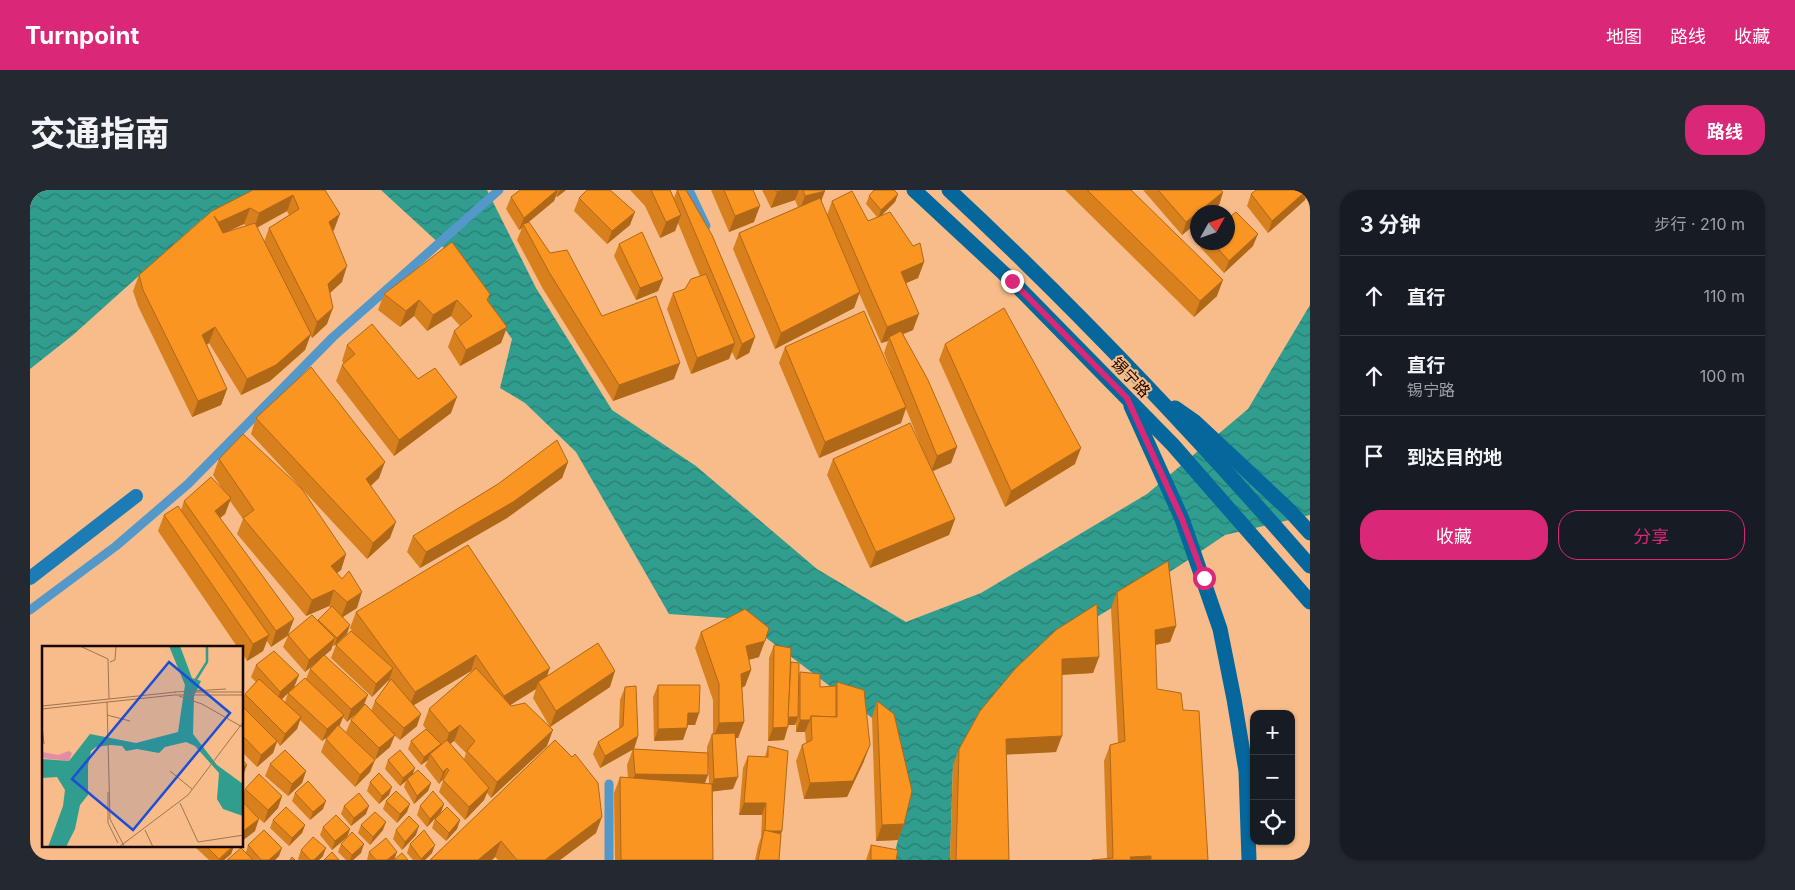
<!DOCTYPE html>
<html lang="zh">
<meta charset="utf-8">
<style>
:root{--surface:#171b24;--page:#242831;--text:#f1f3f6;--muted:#9ea1a6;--line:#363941;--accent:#db2777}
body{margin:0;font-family:Inter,"Noto Sans SC",sans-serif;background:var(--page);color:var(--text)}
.controls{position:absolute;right:15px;bottom:15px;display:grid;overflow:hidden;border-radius:10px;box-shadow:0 1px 4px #0004}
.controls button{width:45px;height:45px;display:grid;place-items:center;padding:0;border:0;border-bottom:1px solid var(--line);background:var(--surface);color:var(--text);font:25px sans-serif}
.compass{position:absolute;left:1160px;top:15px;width:45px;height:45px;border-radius:50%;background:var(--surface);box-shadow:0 1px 4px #0004;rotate:50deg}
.stop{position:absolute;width:15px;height:15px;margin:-11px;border:4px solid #db2777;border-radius:50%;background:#fff}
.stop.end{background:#db2777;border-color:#fff;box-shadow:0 1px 5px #0008}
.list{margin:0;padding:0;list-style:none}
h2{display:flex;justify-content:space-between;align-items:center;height:65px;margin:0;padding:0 20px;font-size:21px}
h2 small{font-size:16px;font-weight:400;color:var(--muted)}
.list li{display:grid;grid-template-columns:32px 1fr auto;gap:15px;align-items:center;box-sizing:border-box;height:80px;padding:0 20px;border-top:1px solid var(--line)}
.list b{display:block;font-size:19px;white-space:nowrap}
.list p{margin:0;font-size:16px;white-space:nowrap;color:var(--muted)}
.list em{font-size:16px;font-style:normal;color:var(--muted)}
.actions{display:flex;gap:10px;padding:15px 20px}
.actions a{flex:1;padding:11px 0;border:1px solid var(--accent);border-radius:20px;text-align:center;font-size:18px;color:var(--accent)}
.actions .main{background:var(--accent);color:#fff}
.icon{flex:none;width:28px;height:28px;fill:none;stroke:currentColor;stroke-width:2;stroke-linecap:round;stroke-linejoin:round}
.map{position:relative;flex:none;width:1280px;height:670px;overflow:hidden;border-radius:20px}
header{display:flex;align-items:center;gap:30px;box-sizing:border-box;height:70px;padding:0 25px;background:var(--accent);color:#fff}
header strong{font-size:24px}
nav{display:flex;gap:28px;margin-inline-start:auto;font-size:18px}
.intro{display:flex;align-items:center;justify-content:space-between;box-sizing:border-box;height:120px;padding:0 30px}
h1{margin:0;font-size:35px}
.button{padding:12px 22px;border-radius:20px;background:var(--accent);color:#fff;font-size:18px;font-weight:700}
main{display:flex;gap:30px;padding:0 30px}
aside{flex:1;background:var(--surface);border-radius:20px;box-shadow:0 1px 4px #0004}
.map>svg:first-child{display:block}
.water{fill:url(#water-waves)}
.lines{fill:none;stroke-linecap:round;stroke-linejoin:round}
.street{stroke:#5498c9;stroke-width:9}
.secondary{stroke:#1d7cb6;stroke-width:14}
.primary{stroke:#05679c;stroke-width:15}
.wall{fill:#d7801d;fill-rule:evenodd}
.shaded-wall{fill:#af6818}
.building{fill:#fa9522;stroke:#af6818}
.route{stroke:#db2777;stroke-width:6}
.labels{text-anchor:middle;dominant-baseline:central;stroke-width:4;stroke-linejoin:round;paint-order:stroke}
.street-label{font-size:16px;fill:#1a0700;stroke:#f7bc89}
.inset-river{fill:none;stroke:#309d8e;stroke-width:2.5}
.inset-road{fill:none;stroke:#9f7452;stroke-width:1}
.view{fill:#1d4ed8;fill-opacity:0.15;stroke:#1d4ed8;stroke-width:2.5}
.inset-edge{fill:none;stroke:#1a0700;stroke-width:2.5}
</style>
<header>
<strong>Turnpoint</strong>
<nav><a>地图</a><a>路线</a><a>收藏</a></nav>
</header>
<div class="intro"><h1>交通指南</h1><a class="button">路线</a></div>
<main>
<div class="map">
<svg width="1280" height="670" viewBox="0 0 1280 670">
<defs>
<pattern id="water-waves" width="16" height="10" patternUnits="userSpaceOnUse" patternTransform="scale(1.25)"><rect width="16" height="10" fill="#309d8e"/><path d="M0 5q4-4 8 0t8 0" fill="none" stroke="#287e72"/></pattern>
</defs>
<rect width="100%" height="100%" fill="#f7bc89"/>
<g class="water">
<polygon points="0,0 228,0 171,30 43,145 0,179"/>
<polygon points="351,0 457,0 506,98 582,220 666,276 787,379 876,432 951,403 1117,304 1218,219 1280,115 1280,325 1195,345 1149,376 1020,456 923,575 920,670 863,670 876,617 858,540 711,429 639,424 546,262 495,213 470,198 482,149 426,69"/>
</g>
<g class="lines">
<g class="street">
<polyline points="659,0 676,36"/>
<polyline points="0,420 86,356 158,294 303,147 469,0"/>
<polyline points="579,670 579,594"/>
</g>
<polyline class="secondary" points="0,388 106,306"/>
<g class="primary">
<polyline points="884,0 982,91 1143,255 1280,412"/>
<path d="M919,0C1046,118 1166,245 1280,376"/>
<polyline points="1101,216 1152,329 1190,439 1204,509 1216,581 1219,670"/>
<polyline points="1145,218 1165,232 1260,321 1280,343"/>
</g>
</g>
<g class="wall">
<path d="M223,0H295L304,40L303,41L312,92L300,103L297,134L282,148L280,145L275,160L240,191L211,205L179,153L177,155L197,199L191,215L162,227L108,116L103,101L109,85ZM257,21L259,25L239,38L234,52L227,38ZM214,34L217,36L199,41Z"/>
<polygon points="490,0 536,0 527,7 526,6 524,11 498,32 520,63 572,126 644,189 583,211 513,99 487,50 492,38 489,40 476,19 481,7"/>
<polygon points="600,0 640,0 644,8 647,0 725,147 719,163 706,170 702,162 699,169 661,184 637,119 643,103 655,99 670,86 648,33 645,41 630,48 615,16"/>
<polygon points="681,0 723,0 724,32 699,42"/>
<polygon points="732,0 794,0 791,11 797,25 802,11 838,31 847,27 836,14 839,6 868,4 865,12 850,26 894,72 888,88 876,93 883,140 873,144 927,257 921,273 902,281 925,329 919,345 840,378 797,285 803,269 891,256 876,219 871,233 789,268 749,173 755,157 861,181 854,163 858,151 851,153 829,103 824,118 745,159 703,59 709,43 768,17 765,10 741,18"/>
<polygon points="1035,0 1101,0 1187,106 1164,127"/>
<polygon points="1113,0 1191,0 1193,2 1189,15 1152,45"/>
<polygon points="1226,0 1278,0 1275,10 1238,43 1217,16 1221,4"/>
<polygon points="549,8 600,35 577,54 544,21"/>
<polygon points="1172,52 1198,52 1223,56 1194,83 1170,57"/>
<polygon points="589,54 633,89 628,101 606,110 584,66"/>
<polygon points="354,104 460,104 458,111 477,137 471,153 430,176 418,157 424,141 430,136 421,126 397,141 384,126 370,137 348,120"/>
<polygon points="915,154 1045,274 975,317 909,170"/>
<polygon points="317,155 388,189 421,223 364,266 306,191 312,175 314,174 312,171"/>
<polygon points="226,228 349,288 341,296 360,348 337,369 221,244"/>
<path d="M189,269L316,364L311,380L306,383L312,389L327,418L313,427L317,444L304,456L303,455L301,460L295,465L334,514L341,521L345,511L359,491L358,490L342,507L301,468L306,455L324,444L320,438L326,422L516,487L580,497L520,537L503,508L506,499L480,515L517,556L461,608L457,603L454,610L435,630L409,602L413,591L412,590L409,594L395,576L398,570L391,575L378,559L381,551L396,539L393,535L399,519L441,482V481L384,515L387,536L370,550L364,545L360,557L344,570L340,582L325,597L291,562L296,549L298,547L292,551L270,530L267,539L250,556L247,552L243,563L227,577L212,562V510L215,504L226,492L221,487L226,475L269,485L264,497L276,489L280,479L287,472L275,482L253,457L258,446L241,457L237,451L233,461L217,471L212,463V458H208L128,341L134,325L151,320L154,311L193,300L183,285ZM200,311L213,329L207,344L276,426L299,416L300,418L288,431L258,445L190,328L195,324ZM258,503L255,512L252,509ZM327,522L321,530L316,542L336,561L309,536L313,527L317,532ZM424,551L436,563L434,569L420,554Z"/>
<polygon points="538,272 532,288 477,328 390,378 377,362 383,346"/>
<polygon points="1087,402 1146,436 1140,452 1125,455 1127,499 1153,520 1178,670 1062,670 1077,669 1074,571 1080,555 1088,553 1081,418"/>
<path d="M671,442L729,467L719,470L721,480L715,496L712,498L714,532L708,548H706L703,599L683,601V670H585L584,603L590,587L598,588L597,575L603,559L570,578L563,564L568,552L589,538L590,510L595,497L608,546L604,559L677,563V557L682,544H683V510L665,458ZM678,574L679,593H675Z"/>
<polygon points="744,455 761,472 769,486 770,482 790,497 806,496 807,492 834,571 817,607 774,609 766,571 772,555 776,553 775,542 766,542 766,532 765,535 758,535 754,550 738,551 739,468"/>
<polygon points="1069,467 1063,483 1032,485 1026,562 976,564 979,670 920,670 923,575 929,559 950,521"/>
<polygon points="628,495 669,523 665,535 658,535 653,550 624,551 623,507"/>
<polygon points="847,511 874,634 868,650 846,651 842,527"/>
<polygon points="525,550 566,643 530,670 468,670 465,667 462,670 400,670"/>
<polygon points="738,556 751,644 749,670 725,670 728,656 731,647 732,625 709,625 713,578 718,566 735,567"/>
<polygon points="358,570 385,578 382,584 401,593 398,601 384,614 374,597 376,591 370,596 355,579"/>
<polygon points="240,574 276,581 272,593 258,606 235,586"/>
<polygon points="340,592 359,605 349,614 337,601"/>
<polygon points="215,599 252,606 248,618 234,633 223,623 225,641 212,651 212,607"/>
<polygon points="265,603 293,619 280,630 262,611"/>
<polygon points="356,611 377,622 367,633 353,619"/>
<polygon points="414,614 411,622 397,637 387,625 390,616"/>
<polygon points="314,616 336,624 321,636 311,624"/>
<polygon points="405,629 430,630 427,639 416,651 402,638"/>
<polygon points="243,630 275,635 272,643 259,656 240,638"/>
<polygon points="331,635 353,640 340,655 328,643"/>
<polygon points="293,637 320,639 317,647 302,660 290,645"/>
<polygon points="366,640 386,645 372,660 363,649"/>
<polygon points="311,654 331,663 323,670 316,670 308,662"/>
<polygon points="380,654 402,663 395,670 383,670 377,663"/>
<polygon points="218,655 249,666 245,670 197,670 216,662"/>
<polygon points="841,655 866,670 836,670"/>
<polygon points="167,656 204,656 201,664 194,670 179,670 166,658"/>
<polygon points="271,660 293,666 289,670 269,670 268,669"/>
<polygon points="339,662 367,662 364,670 378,670 337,670"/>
</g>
<g class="shaded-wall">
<polygon points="527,0 528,0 524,11 494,36 493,34 492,38 489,40 494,28"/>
<polygon points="530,0 536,0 527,7"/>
<polygon points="753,0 769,0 765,10 741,18 747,2"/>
<polygon points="1277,0 1278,0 1275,10 1238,43 1242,31"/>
<polygon points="795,1 789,17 769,22 775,6"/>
<polygon points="1193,2 1189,15 1179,22 1168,22"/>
<polygon points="868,4 865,12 848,29 851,20"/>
<polygon points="263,5 257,21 224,39 229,23"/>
<polygon points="730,16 724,32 699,42 705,26"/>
<polygon points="220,18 214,34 183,48 189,32"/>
<polygon points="605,22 600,35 577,54 582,41"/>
<polygon points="1168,23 1168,32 1152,45 1156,32"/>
<polygon points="310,24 304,40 293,48 299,32"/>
<polygon points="651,25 645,41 630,48 636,32"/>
<polygon points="1228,44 1223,56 1194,83 1199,71"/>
<polygon points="894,72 888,88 865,98 871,82"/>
<polygon points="317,76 312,92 292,110 298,94"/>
<polygon points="633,89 628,101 606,110 610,98"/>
<polygon points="1193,90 1187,106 1164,127 1170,111"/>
<polygon points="830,102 824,118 745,159 751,143"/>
<polygon points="389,110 384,126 370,137 376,121"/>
<polygon points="427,110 421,126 397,141 403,125"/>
<polygon points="303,118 297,134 282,148 287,132"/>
<polygon points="889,124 883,140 861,149 859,147 858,151 851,153 857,137"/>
<polygon points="185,137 179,153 166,161 172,145"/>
<polygon points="477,137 471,153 430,176 436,160"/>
<polygon points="281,144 275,160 240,191 211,205 217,189"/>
<polygon points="725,147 719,163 706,170 712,154"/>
<polygon points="705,153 699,169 661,184 667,168"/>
<polygon points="650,173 644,189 583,211 589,195"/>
<polygon points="197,199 191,215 162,227 168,211"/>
<polygon points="427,207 421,223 364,266 369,250"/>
<polygon points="876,217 871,233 789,268 795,252"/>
<polygon points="927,257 921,273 901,282 907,266"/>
<polygon points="1051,258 1045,274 975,317 981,301"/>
<polygon points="355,272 349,288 330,305 336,289"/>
<polygon points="538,272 532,288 477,328 390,378 396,362"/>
<polygon points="201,308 195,324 179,337 185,321"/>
<polygon points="925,329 919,345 840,378 846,362"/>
<polygon points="366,332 360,348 337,369 343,353"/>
<polygon points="316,364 311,380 295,393 301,376"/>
<polygon points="304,400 299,416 276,426 282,410"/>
<polygon points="332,402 327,418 311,428 317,412"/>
<polygon points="264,429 258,445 241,457 246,441"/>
<polygon points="320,435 317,444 304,456 307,448"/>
<polygon points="1146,436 1140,452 1119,456 1125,440"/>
<polygon points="239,445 233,461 217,471 223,454"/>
<polygon points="305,448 301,460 275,482 279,470"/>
<polygon points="735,451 729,467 710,472 716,456"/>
<polygon points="446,465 441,481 379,518 385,502"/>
<polygon points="1069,467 1063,483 1026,485 1032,469"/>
<polygon points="363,478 359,490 342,507 346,494"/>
<polygon points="520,478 514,494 508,492 506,499 469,522 474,506"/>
<polygon points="721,480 715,496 705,500 711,484"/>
<polygon points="585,481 580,497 520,537 526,521"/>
<polygon points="269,485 264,497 246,515 250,502"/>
<polygon points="338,505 333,517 317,532 321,519"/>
<polygon points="658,523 669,523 665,535 654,535"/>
<polygon points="391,524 387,536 370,550 374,538"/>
<polygon points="314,525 309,537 292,551 297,539"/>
<polygon points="271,527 267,539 250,556 255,544"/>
<polygon points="757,527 768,527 765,535 754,535"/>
<polygon points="770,530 780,530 775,542 766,542"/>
<polygon points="714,532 708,548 683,549 689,533"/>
<polygon points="430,535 424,551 414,559 419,543"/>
<polygon points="758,537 754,550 738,551 743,538"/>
<polygon points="657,538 653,550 624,551 628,539"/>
<polygon points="523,540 517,556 461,608 467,592"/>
<polygon points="365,545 360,557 345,570 349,558"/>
<polygon points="608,546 604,559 570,578 575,566"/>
<polygon points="1032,546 1026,562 970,565 976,549"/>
<polygon points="247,551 243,563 227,577 231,565"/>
<polygon points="411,554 408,562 400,564 398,570 391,575 394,567"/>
<polygon points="840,555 834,571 817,607 774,609 780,593"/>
<polygon points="345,570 340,582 325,597 330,585"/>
<polygon points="217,575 214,583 212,584 212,577"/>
<polygon points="385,578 382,586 377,589 376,591 370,596 373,588"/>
<polygon points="417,578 412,590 409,594 413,582"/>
<polygon points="276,581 272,593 258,606 262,594"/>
<polygon points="605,584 678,585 672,601 599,600"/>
<polygon points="708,587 703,599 679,602 684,589"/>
<polygon points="401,593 398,601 384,614 387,606"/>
<polygon points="362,597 359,605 349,614 352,606"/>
<polygon points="459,598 454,610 435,630 439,617"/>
<polygon points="252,606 248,618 234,633 238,620"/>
<polygon points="296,611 293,619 280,630 283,622"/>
<polygon points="714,613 736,613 732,625 709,625"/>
<polygon points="380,614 377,622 367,633 370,624"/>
<polygon points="414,614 411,622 397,637 400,629"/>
<polygon points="339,616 336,624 321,636 324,628"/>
<polygon points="572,627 566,643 530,670 515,670"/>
<polygon points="229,629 225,641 212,651 212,642"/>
<polygon points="430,630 427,639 416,651 419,643"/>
<polygon points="356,632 353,640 340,655 343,647"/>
<polygon points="874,634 868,650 846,651 852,635"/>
<polygon points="275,635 272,643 259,656 262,648"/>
<polygon points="389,636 386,645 372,660 375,652"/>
<polygon points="320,639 317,647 302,660 305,651"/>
<polygon points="735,641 752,641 748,653"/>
<polygon points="471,651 465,667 462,670 448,670"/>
<polygon points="334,654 331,663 323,670 320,670 322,665"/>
<polygon points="405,655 402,663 395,670 391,670"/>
<polygon points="204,656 201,664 194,670 189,670"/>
<polygon points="252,658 249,666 245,670 239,670"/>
<polygon points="296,658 293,666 289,670 284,670"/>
<polygon points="367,662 364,670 357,670"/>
<polygon points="1121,666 1120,670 1099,670 1100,667"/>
</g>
<g class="building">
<polygon points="223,0 295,0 310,24 299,32 317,76 298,94 303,118 287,132 239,38 269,19 263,5 229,23 220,18 189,32 184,26 193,43 225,33 281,144 246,175 217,189 185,137 172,145 197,199 168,211 113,100 109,85 182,21"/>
<polygon points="490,0 527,0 494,28 481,7"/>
<polygon points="557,0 580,0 605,22 582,41 549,8"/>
<polygon points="621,0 640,0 651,25 636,32"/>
<polygon points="647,0 656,0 682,45 725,147 712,154"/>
<polygon points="694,0 723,0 730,16 705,26"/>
<polygon points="745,0 753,0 747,2"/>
<polygon points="773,0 794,0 795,1 775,6"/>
<polygon points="844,0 864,0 868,4 851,20 839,6"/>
<polygon points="1057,0 1101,0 1193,90 1170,111"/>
<polygon points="1128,0 1191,0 1193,2 1156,32"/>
<polygon points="1226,0 1277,0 1242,31 1221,4"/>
<polygon points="822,1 838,31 860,22 883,56 890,53 894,72 871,82 889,124 857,137 802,11"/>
<polygon points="790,8 830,102 751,143 709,43"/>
<polygon points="1206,22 1228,44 1199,71 1182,52 1198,52 1198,28"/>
<polygon points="499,32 520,63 537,60 572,126 626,106 650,173 589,195 519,82 493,34"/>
<polygon points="612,42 633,89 610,98 589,54"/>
<polygon points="422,52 460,104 457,110 477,137 436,160 424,141 442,126 427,110 403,125 389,110 376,121 354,104"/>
<polygon points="676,84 705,153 667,168 643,103 655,99 661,89"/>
<polygon points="974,118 1051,258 981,301 915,154"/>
<polygon points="834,121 876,217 795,252 755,157"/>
<polygon points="342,134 388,189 405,178 427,207 369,250 312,175 325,164 317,155"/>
<polygon points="871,141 898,190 927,257 907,266 859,147"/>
<polygon points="281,177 355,272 336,289 366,332 343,353 226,228"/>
<polygon points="880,233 925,329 846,362 803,269"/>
<polygon points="213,244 272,299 316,364 301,376 312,389 319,381 332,402 317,412 304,400 282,410 213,328 224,320 189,269"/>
<polygon points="527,250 538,272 483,312 396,362 383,346 468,294"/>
<polygon points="181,287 201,308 185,321 264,429 246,441 154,311"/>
<polygon points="148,316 239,445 223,454 134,325"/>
<polygon points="438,355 520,478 474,506 446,465 385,502 326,422"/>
<polygon points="1138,371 1146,436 1125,440 1127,499 1151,503 1153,520 1169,521 1178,670 1121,670 1121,666 1100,667 1101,670 1062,670 1083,668 1080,555 1095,551 1087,402"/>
<polygon points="1067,414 1069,467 1032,469 1032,546 976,549 979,670 926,670 929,559 950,521 985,479 1026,440"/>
<polygon points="302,416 320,435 307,448 288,430"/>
<polygon points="715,419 739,438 735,451 716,456 721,480 711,484 714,532 689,533 689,494 671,442"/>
<polygon points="282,425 305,448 279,470 258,445"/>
<polygon points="321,441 363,478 346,494 306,455"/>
<polygon points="568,453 585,481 526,521 508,492"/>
<polygon points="744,455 761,458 758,537 743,538"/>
<polygon points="244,461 269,485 250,502 226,475"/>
<polygon points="294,465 338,505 321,519 280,479"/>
<polygon points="761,472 769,473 768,527 758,527"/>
<polygon points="446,478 481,516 495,513 523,540 467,592 437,561 445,551 430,535 419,543 399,519"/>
<polygon points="770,482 790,484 790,497 806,496 806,527 781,526 780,530 770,530"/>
<polygon points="275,488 314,525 297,539 258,503"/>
<polygon points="229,489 271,527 255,544 215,504"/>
<polygon points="361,489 391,524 374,538 345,511"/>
<polygon points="807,492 834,500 840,555 823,591 780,593 772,555 782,550 781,526 807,527"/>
<polygon points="628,495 670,495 669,523 658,523 657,538 628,539"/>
<polygon points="606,496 608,546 575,566 568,552 593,536 595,497"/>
<polygon points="847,511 864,524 882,601 874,634 852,635"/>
<polygon points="335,514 365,545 349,558 321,530"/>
<polygon points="212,516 247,551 231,565 212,545"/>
<polygon points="308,535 345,570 330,585 296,549"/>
<polygon points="396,539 411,554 394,567 381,551"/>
<polygon points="705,543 708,587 684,589 682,544"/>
<polygon points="417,550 459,598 439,617 413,590 419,580 417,578 413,582 400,564"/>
<polygon points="525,550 542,567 545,564 568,593 572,627 515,670 487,670 471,651 448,670 400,670"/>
<polygon points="738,556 758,561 752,641 735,641 736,613 714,613 718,566 738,567"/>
<polygon points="603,559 678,563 678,585 605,584"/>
<polygon points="255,560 276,581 262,594 240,574"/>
<polygon points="370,560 385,578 373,588 358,570"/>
<polygon points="212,569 217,575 212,577"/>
<polygon points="388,580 401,593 387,606 377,589"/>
<polygon points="349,583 362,597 352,606 340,592"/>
<polygon points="229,584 252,606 238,620 215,599"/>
<polygon points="590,587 682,594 683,670 591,670"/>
<polygon points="278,591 296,611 283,622 265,603"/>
<polygon points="366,601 380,614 370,624 356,611"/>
<polygon points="403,601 414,614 400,629 390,616"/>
<polygon points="329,603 339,616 324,628 314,616"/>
<polygon points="212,611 229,629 212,642"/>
<polygon points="256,617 275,635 262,648 243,630"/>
<polygon points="417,617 430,630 419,643 405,629"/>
<polygon points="345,622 356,632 343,647 331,635"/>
<polygon points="306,625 320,639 305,651 293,637"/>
<polygon points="379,626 389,636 375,652 366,640"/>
<polygon points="234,640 252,658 239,670 231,670 218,655"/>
<polygon points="394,640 405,655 391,669 380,654"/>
<polygon points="734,640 751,644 749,670 728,670"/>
<polygon points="322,642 334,654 322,665 311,654"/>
<polygon points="283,647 296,658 284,670 280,670 271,660"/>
<polygon points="356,648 367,662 357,670 346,670 339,662"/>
<polygon points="841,655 868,660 866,670 841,670"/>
<polygon points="176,656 203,656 189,669"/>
<polygon points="211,658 223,670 197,670"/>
<polygon points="302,662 309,670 294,670"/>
<polygon points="372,663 378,670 364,670"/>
<polygon points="262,667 265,670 260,670"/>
</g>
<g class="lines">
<polyline class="route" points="982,91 1097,208 1152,329 1174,388"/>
</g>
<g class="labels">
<g class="street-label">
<text transform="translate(1101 187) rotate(46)">锡宁路</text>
</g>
</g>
<g transform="translate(12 456)">
<rect width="201" height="201" fill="#f7bc89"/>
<path d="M27,105L30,107L27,115L0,112V106L16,109Z" fill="#e38da5"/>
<path d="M127,0H138L150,32L159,35L152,50L151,88L175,119L201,138V170L181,163L175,153L177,127L153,100L144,96L123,101L117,107L95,103L84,105L80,100L69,99L54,101L49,105L46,119V149L38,159L33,183L24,201H6L21,160L23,144L15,131L0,132V113L27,115L48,88L94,97L136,86L143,39Z" fill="#309d8e"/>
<path class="inset-river" d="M153,35L165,16V0"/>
<path class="inset-road" d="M38,0L66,13L67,53M68,16L73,14L74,0M133,46L184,43M149,46H202M137,50L160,58L202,82M65,56L68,173L82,200M0,60L134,46M0,63L132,49H202M65,69L88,75M0,80L2,98M128,125L150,143M66,146V177L76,197M138,157L156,196L202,189M103,184L111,201M77,201L146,149L202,75"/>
<path class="view" d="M127,16L188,67L91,184L30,133Z"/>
<rect width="201" height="201" class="inset-edge"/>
</g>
</svg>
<div class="controls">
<button>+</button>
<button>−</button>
<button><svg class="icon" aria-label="locate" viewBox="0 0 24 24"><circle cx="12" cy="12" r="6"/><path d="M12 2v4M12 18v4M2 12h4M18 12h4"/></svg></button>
</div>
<svg class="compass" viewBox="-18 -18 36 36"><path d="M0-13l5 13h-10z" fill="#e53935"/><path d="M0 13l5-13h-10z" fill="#9ea1a6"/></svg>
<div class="stop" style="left:1174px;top:388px"></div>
<div class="stop end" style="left:982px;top:91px"></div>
</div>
<aside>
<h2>3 分钟<small>步行 · 210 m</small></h2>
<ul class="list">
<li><svg class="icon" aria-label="ahead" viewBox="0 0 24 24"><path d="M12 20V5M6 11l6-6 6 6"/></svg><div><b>直行</b></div><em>110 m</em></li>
<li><svg class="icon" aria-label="ahead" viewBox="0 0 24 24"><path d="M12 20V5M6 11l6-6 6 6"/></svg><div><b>直行</b><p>锡宁路</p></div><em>100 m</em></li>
<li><svg class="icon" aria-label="arrive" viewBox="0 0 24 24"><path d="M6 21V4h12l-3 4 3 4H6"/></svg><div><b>到达目的地</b></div></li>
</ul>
<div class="actions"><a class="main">收藏</a><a>分享</a></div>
</aside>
</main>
